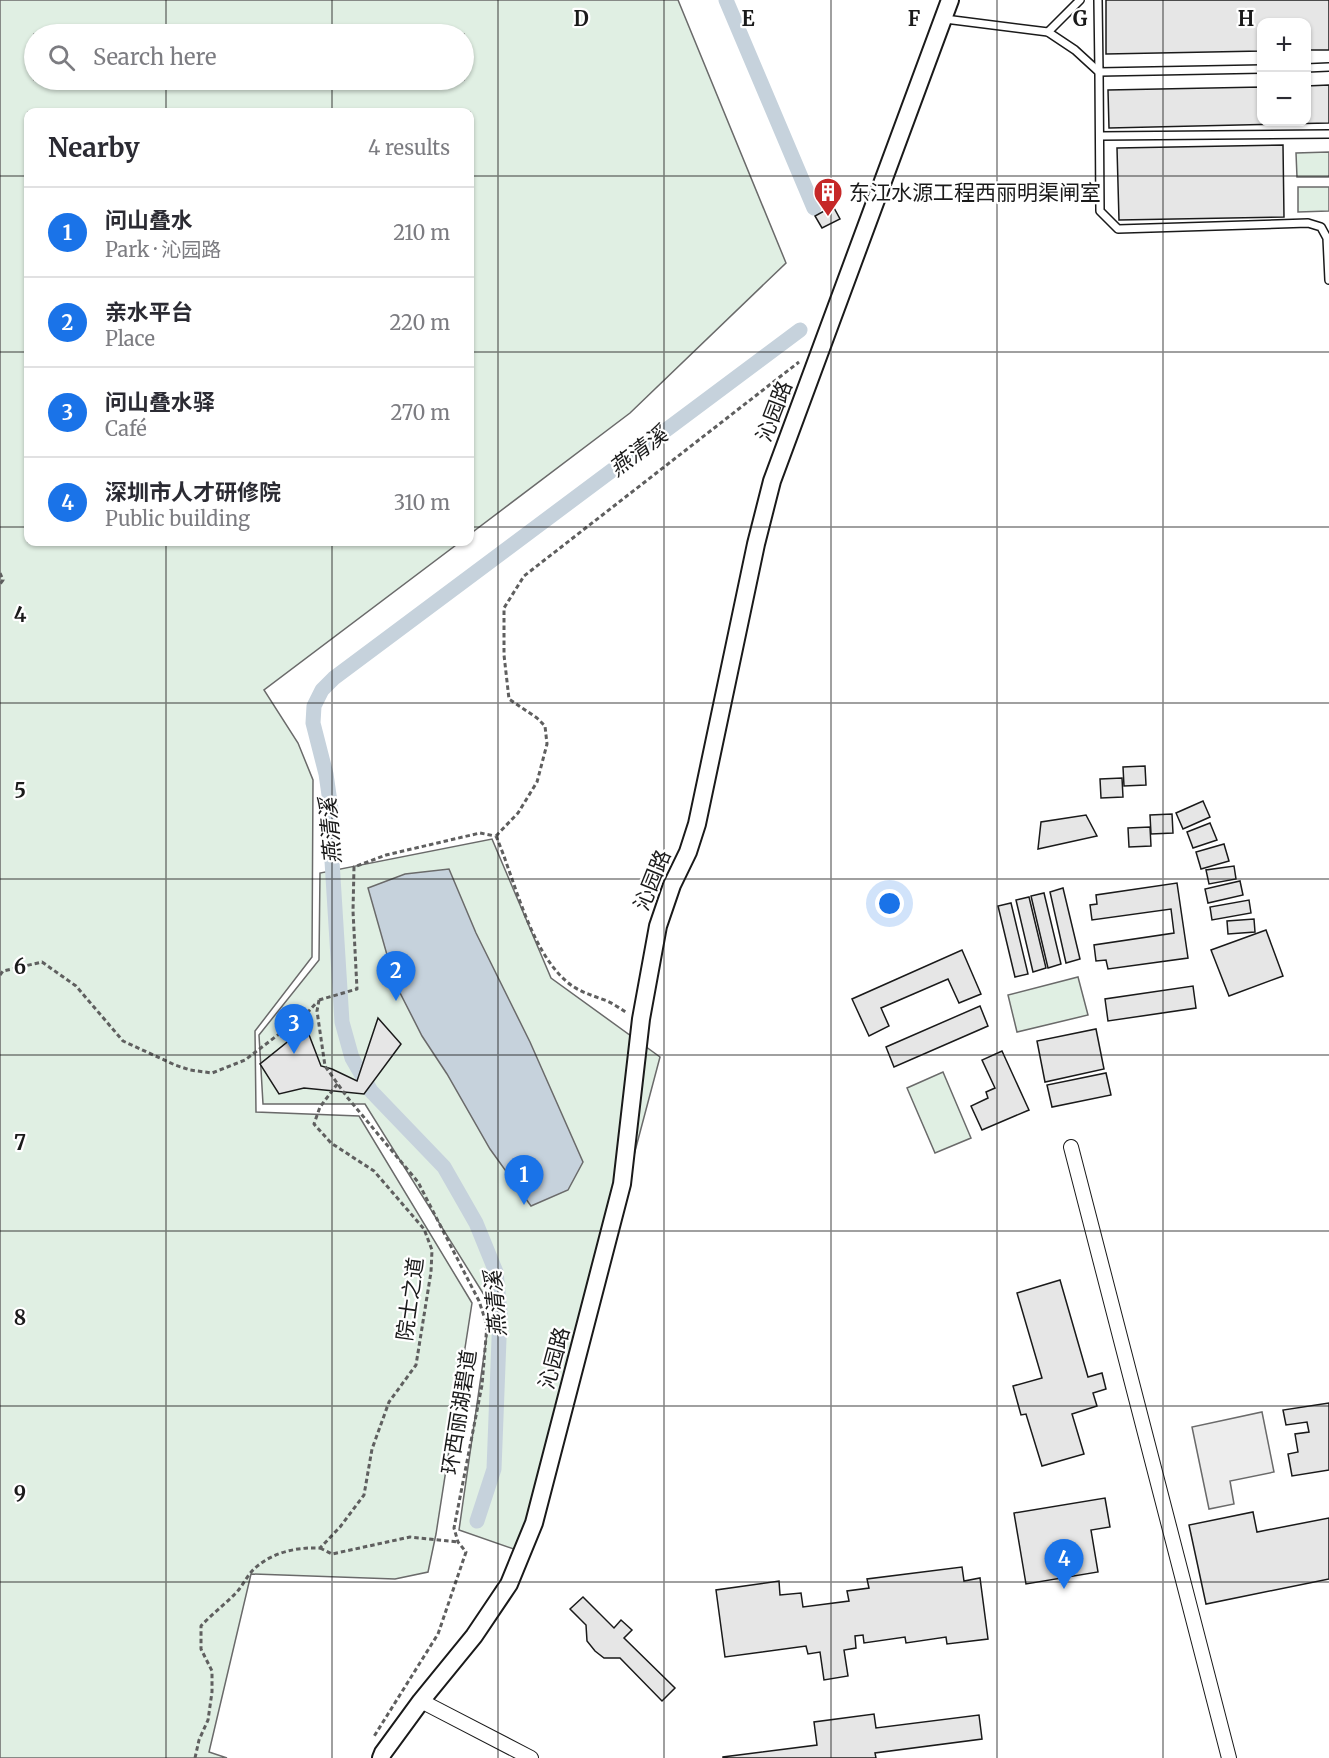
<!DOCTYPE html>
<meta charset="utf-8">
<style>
:root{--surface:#fff;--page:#f7f7f7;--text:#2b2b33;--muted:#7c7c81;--line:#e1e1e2;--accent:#1a73e8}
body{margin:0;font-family:Merriweather,"Noto Sans SC",serif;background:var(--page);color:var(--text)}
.controls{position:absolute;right:18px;top:18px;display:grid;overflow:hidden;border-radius:12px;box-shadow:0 2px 4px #0004}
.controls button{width:54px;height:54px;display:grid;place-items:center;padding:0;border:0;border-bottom:2px solid var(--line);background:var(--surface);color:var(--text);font:30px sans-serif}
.you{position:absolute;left:890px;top:904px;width:21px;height:21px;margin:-15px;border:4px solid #fff;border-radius:50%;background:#1a73e8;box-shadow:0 0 0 9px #1a73e833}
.badge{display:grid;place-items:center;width:39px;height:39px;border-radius:50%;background:var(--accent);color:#fff;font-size:20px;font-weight:700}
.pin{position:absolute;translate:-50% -50px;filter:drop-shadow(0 2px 3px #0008)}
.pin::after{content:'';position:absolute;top:32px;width:21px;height:18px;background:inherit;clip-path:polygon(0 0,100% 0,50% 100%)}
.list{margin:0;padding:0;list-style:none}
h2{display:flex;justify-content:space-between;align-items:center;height:78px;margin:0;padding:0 24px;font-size:26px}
h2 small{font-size:20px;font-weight:400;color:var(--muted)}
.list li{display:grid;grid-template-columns:39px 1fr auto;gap:18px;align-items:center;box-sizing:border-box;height:90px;padding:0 24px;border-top:2px solid var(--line)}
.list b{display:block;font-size:22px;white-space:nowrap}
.list p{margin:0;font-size:20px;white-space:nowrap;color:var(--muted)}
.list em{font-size:20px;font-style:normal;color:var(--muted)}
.icon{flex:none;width:33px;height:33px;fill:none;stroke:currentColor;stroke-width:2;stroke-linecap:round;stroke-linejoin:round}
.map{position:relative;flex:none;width:1329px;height:1758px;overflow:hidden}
.search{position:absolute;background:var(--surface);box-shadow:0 2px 4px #0004;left:24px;top:24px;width:450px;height:66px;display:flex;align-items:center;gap:15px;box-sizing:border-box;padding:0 21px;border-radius:33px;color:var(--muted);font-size:22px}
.panel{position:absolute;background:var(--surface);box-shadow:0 2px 4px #0004;left:24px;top:108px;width:450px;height:438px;border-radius:12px}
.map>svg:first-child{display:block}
.green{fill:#e0efe3;stroke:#6a6a6a;stroke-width:1.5;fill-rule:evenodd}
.parking{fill:#ededed;stroke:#6a6a6a;stroke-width:1.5}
.water{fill:#c6d2dc;stroke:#6a6a6a;stroke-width:1.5}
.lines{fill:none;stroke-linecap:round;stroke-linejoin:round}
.canal{stroke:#c6d2dc;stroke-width:15}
.building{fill:#e6e6e6;stroke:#1a1a1a;stroke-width:1.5}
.service-casing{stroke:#1a1a1a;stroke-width:10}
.minor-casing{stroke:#1a1a1a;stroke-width:16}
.tertiary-casing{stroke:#1a1a1a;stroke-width:20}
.path{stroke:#5f5f5f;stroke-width:3;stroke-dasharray:4.5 3;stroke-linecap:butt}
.service{stroke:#fff;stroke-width:7}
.minor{stroke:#fff;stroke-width:14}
.tertiary{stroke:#fff;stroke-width:16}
.grid{fill:none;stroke:#1a1a1a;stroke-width:1.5;stroke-opacity:0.55}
.labels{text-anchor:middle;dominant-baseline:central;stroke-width:4.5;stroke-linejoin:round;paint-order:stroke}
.poi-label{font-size:21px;fill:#1a1a1a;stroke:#fff;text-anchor:start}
.street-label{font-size:21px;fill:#1a1a1a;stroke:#fff}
.water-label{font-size:22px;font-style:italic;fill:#1a1a1a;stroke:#fff}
.grid-label{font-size:20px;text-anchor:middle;font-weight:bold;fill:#1a1a1a;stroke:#fff;stroke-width:4.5;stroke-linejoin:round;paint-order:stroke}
</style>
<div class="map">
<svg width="1329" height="1758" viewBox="0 0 1329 1758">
<rect width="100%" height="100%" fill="#fff"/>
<g class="green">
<path d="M0,0H678L786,263L630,413L470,534V112H28V542H460L264,690L298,743L313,780L312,957L255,1031L256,1112L359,1116L472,1303L436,1534L428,1572L395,1579L251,1574L209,1752L227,1758H0ZM34,34H464V80H34Z"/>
<polygon points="1329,152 1329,177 1297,177 1296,153"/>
<polygon points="1298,187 1329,187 1329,211 1298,212"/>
<polygon points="492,839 551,978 660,1057 528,1554 459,1530 491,1306 365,1104 263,1104 259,1035 319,960 320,873"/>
<polygon points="1078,977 1088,1015 1017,1032 1008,995"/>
<polygon points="943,1072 971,1138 935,1153 907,1088"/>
</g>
<polygon class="parking" points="1262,1412 1274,1472 1230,1481 1234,1504 1209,1509 1192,1427"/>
<polygon class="water" points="449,869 476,933 530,1042 583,1162 568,1190 531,1206 490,1149 447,1074 422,1036 395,983 368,888 405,874"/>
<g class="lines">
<g class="canal">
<polyline points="726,0 814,208"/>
<polyline points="477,1521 494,1469 500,1313 496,1272 476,1223 444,1167 371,1091 352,1058 342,1022 331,845 331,809 326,774 313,723 314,706 322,690 334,678 800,330"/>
</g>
</g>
<g class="building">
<polygon points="1106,0 1329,0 1329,50 1306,50 1306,22 1262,22 1262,51 1106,54"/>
<polygon points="1329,85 1329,123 1109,128 1108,90 1262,87 1262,122 1306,122 1306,86"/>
<polygon points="1283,145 1284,217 1119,220 1117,148"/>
<polygon points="833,206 840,219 822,228 815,216"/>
<polygon points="1145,766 1146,785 1124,786 1123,767"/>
<polygon points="1122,778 1123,797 1101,798 1100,779"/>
<polygon points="1203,801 1210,817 1183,829 1176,813"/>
<polygon points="1172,814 1173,833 1151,834 1150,815"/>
<polygon points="1086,815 1097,836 1038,849 1041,822"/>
<polygon points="1210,823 1217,840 1193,848 1187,832"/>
<polygon points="1150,827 1151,846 1129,847 1128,828"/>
<polygon points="1224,844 1229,861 1201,869 1196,852"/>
<polygon points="1234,866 1236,879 1209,884 1206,870"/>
<polygon points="1240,881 1243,895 1208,903 1205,889"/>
<polygon points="1177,883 1188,958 1108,969 1106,960 1096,961 1094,945 1174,933 1171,909 1092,920 1090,905 1097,904 1096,895"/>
<polygon points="1063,888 1080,959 1066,963 1050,892"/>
<polygon points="1044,893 1061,964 1048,968 1031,896"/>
<polygon points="1029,897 1046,968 1033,972 1016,900"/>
<polygon points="1249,900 1251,913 1212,920 1210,907"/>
<polygon points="1011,903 1028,974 1015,977 998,906"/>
<polygon points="1254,919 1255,932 1228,934 1227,921"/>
<polygon points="1266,930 1283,976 1229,996 1211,950"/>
<polygon points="962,950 981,994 959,1003 948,979 881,1008 889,1026 869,1036 852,999"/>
<polygon points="1193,986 1196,1008 1108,1021 1105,999"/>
<polygon points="980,1006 988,1026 894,1067 886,1047"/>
<polygon points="378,1018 401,1044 364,1094 304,1088 279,1094 260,1064 306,1027 321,1066 332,1069 357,1081"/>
<polygon points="1096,1029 1104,1069 1045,1082 1037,1041"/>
<polygon points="1002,1051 1029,1110 982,1130 971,1106 988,1098 986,1092 995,1088 982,1060"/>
<polygon points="1106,1073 1111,1095 1052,1107 1047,1085"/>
<polygon points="1060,1280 1088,1377 1102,1373 1106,1389 1093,1393 1097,1406 1072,1414 1084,1454 1042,1466 1026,1414 1021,1415 1013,1386 1042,1378 1017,1293"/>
<polygon points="1329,1403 1329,1470 1292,1476 1288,1454 1298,1452 1295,1434 1309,1432 1307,1422 1286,1425 1283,1410"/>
<polygon points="1105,1498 1110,1527 1091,1530 1098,1572 1026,1584 1014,1513"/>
<polygon points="1253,1512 1257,1532 1329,1518 1329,1579 1206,1604 1189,1525"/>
<polygon points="962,1567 964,1581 980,1578 988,1639 947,1644 946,1637 906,1643 905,1637 864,1643 863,1635 855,1636 856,1648 844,1650 848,1676 824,1680 820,1652 808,1654 806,1646 725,1657 716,1590 779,1581 780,1595 801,1593 803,1607 849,1601 847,1591 869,1588 867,1579"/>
<polygon points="583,1597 614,1628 621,1620 632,1630 624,1638 675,1688 662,1701 620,1658 604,1658 595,1651 587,1641 586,1625 570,1609"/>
<polygon points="874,1714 876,1728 979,1715 982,1739 875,1753 876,1758 723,1758 723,1757 817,1745 814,1722"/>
</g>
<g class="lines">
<g class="service-casing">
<g id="service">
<polyline points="1098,0 1099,72 1262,69"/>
<polyline points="945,19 1048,32 1075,50 1099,72 1100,211 1118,229 1308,223 1321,227 1327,238 1329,280"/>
<polyline points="1048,32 1080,0"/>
<polyline points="1306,68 1329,67"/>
<polyline points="1100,136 1329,134"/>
</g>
</g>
<g class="minor-casing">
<g id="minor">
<polyline points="1071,1147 1229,1758"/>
<polyline points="421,1701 531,1758"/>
</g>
</g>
<g class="tertiary-casing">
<polyline id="tertiary" points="381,1758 383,1753 421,1701 474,1636 509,1584 534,1523 622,1184 641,1019 658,926 672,885 688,852 697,824 756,544 772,481 950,0"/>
</g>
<g class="path">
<polyline points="0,573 3,580 0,584"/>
<polyline points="496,836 518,813 537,782 547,744 545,726 537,718 509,699 504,655 504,608 524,576 799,362"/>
<path d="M496,836C515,880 529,948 566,981C578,992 592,995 607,1001C614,1004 621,1009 627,1013"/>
<polyline points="0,975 3,971 42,962 76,986 123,1041 175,1065 190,1070 212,1073 245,1060 308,1012 317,1002"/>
<polyline points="319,1000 317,1011 325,1066 347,1097 418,1182 479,1301 487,1325 482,1385 454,1528 458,1542 466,1552 438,1634 373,1738"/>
<polyline points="319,1000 357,989 353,911 354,867 386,855 480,833 495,836"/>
<polyline points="320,1548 332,1554 410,1537 458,1542"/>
<path d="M195,1758L199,1740L208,1720L212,1692V1671L201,1649V1626C212,1614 224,1605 235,1594C243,1586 247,1575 255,1568C273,1552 297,1547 320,1548L340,1527L364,1495L372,1449L389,1402L416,1365L431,1272L432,1250L424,1229L374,1171L331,1143L314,1124L320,1107L338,1083"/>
</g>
<use href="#service" class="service"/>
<use href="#minor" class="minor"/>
<use href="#tertiary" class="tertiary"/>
</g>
<path class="grid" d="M166,0V34M332,0V34M498,0V1758M664,0V1758M831,0V1758M997,0V1758M1163,0V1758M166,80V112M332,80V112M0,176H28M470,176H1329M0,352H28M470,352H1329M0,527H28M470,527H1329M166,542V1758M332,542V1758M0,703H1329M0,879H1329M0,1055H1329M0,1231H1329M0,1406H1329M0,1582H1329"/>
<defs>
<g id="building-pin" transform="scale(1.5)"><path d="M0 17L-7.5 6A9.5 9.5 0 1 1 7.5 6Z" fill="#c62828" stroke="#fff"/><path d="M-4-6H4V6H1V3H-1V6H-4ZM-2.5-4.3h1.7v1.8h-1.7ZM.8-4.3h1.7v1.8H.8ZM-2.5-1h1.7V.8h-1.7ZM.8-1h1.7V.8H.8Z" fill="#fff"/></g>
</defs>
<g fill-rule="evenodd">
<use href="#building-pin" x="828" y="192"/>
</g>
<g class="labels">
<g class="poi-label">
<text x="849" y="192">东江水源工程西丽明渠闸室</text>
</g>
<g class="street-label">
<text transform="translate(774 411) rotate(-69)">沁园路</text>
<text transform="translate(652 880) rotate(-68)">沁园路</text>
<text transform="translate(410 1299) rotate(-82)">院士之道</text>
<text transform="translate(554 1358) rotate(-75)">沁园路</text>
<text transform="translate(459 1412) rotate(-81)">环西丽湖碧道</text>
</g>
<g class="water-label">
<text transform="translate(638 451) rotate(-37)">燕清溪</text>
<text transform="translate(330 831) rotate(-95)">燕清溪</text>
<text transform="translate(495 1304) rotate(-95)">燕清溪</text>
</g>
</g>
<g class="grid-label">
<text x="581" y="26">D</text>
<text x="748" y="26">E</text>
<text x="914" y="26">F</text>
<text x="1080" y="26">G</text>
<text x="1246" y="26">H</text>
<text x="20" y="622">4</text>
<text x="20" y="798">5</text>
<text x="20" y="974">6</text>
<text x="20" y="1150">7</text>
<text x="20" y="1325">8</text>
<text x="20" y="1501">9</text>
</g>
</svg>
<div class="controls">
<button>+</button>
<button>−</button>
</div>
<div class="you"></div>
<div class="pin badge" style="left:524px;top:1205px">1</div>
<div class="pin badge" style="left:396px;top:1001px">2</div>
<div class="pin badge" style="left:294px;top:1054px">3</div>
<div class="pin badge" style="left:1064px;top:1589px">4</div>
<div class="search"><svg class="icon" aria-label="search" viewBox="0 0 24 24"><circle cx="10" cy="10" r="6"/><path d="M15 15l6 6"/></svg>Search here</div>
<section class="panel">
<h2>Nearby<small>4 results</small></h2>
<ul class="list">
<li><span class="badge">1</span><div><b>问山叠水</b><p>Park · 沁园路</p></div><em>210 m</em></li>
<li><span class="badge">2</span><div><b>亲水平台</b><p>Place</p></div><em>220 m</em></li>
<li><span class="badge">3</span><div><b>问山叠水驿</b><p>Café</p></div><em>270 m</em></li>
<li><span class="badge">4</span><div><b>深圳市人才研修院</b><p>Public building</p></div><em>310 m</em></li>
</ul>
</section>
</div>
